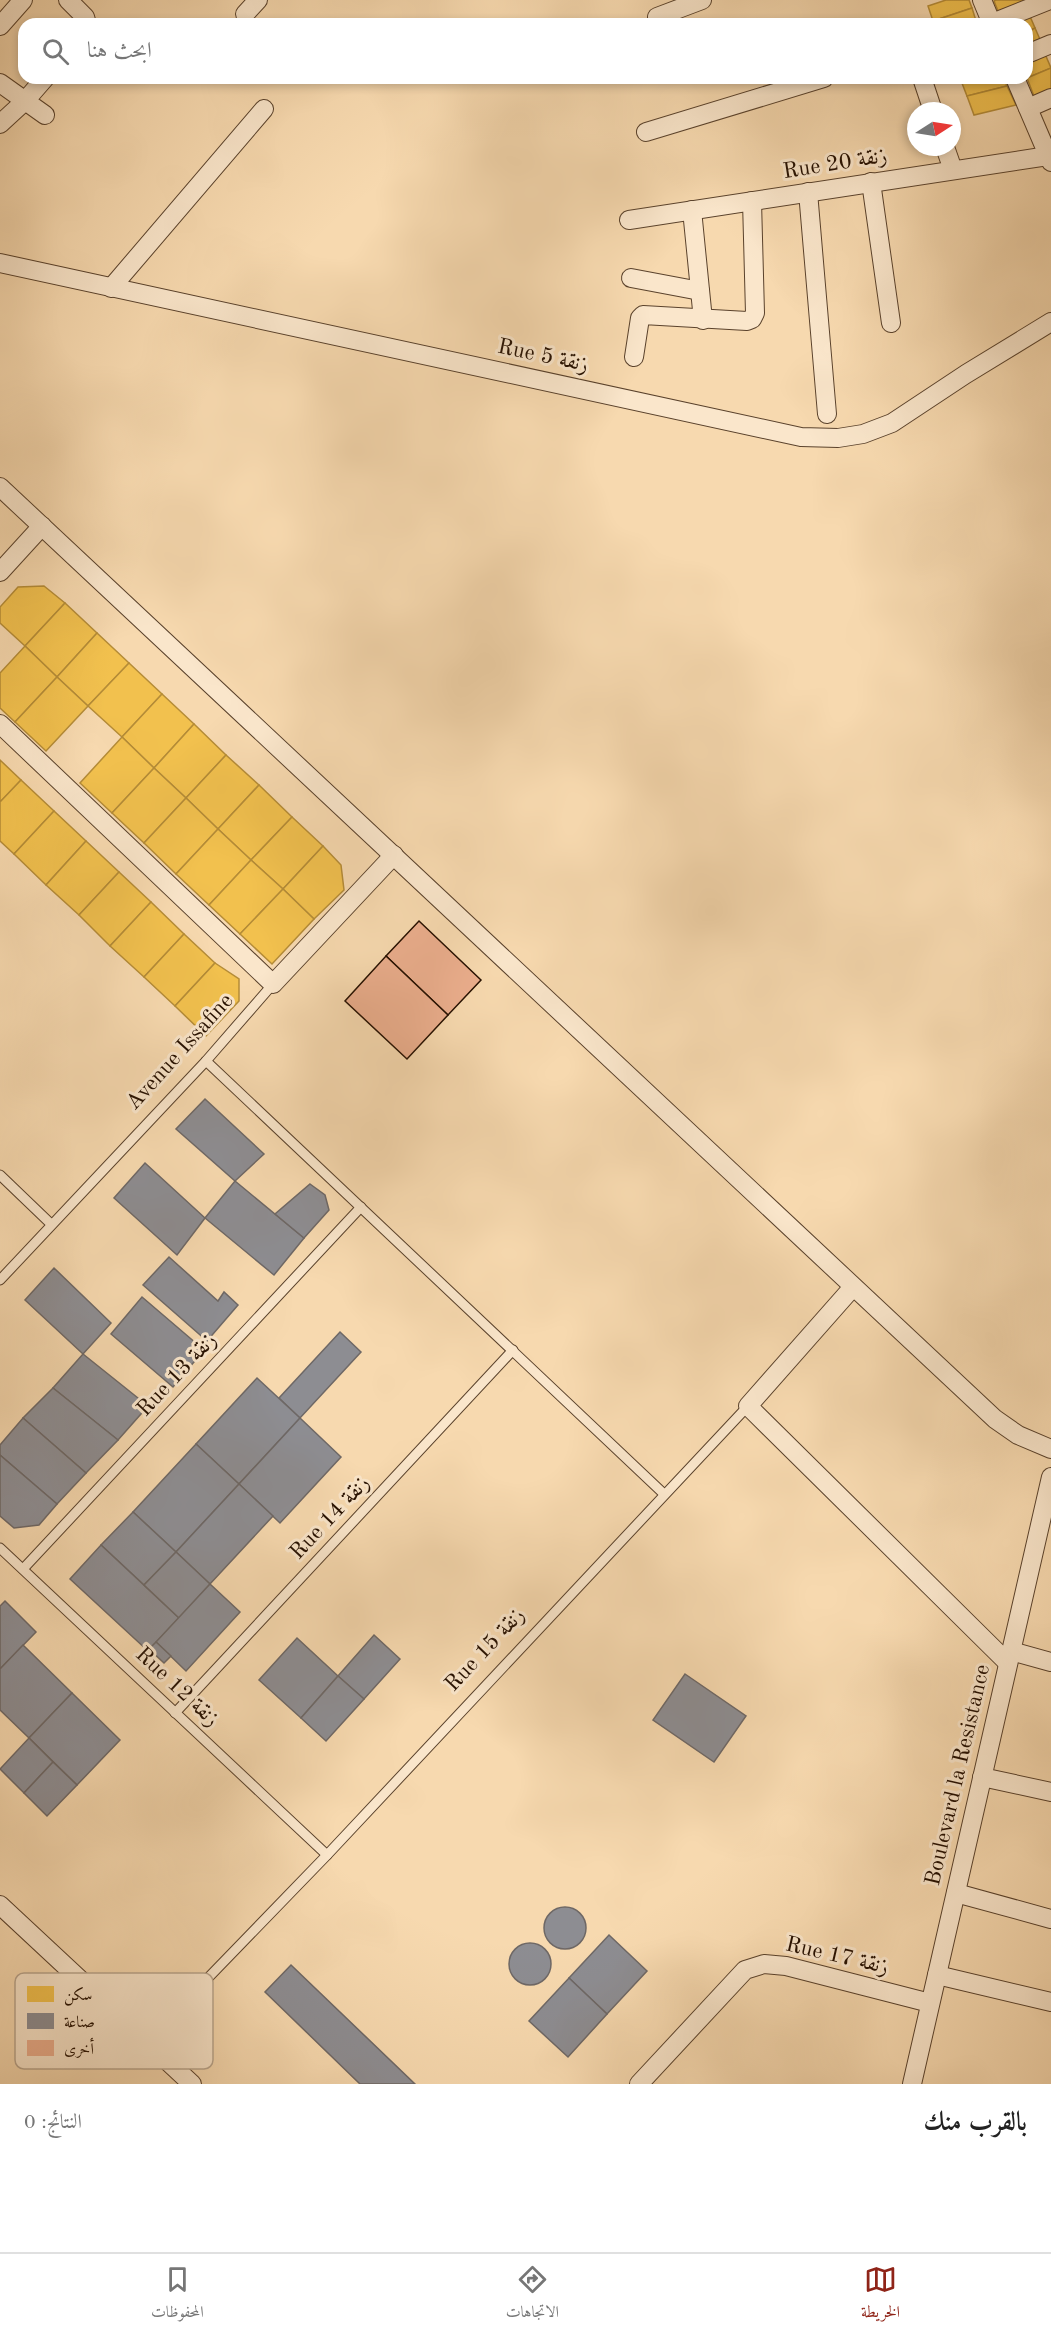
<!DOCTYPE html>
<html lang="ar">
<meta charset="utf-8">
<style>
:root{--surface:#fff;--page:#f2f2f2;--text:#222;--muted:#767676;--line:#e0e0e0;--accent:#8f2418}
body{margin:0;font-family:"Old Standard TT",Amiri,serif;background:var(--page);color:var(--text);direction:rtl}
.compass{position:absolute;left:907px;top:102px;width:54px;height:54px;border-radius:50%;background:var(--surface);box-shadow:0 3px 9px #0003;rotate:78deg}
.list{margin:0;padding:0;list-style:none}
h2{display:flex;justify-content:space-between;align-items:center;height:78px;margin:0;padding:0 24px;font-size:26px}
h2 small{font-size:20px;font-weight:400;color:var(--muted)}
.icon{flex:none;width:33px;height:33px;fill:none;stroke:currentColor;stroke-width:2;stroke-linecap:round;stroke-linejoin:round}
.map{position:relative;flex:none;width:1051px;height:2084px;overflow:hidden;direction:ltr}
.search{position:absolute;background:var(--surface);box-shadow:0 3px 9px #0003;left:18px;right:18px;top:18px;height:66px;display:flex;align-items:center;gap:15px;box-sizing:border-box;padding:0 21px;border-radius:18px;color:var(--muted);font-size:22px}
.sheet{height:168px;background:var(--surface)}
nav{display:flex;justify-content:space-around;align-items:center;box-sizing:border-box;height:84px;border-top:2px solid var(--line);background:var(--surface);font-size:16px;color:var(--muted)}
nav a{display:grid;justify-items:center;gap:3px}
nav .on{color:var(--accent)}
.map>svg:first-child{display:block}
.homes{fill:#f2c14e;stroke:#b58c37;stroke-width:1.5}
.industry{fill:#8d8d92;stroke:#6e6866;stroke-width:1.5}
.building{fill:#ebae8d;stroke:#261000;stroke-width:1.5}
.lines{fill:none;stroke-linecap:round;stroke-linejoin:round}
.service-casing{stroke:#5a422c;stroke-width:11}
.minor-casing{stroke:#5a422c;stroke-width:20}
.service{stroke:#fae6cb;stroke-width:9}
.minor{stroke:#fae6cb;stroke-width:18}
.labels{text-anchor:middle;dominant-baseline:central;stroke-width:6;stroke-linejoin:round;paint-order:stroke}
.street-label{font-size:22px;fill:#261000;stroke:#fae6cb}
.key{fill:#fae6cb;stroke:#baa68e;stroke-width:1.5}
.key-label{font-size:16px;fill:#261000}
</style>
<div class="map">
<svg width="1051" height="2084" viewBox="0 0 1051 2084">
<rect width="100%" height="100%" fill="#f7d9af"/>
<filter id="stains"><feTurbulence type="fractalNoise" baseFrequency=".00333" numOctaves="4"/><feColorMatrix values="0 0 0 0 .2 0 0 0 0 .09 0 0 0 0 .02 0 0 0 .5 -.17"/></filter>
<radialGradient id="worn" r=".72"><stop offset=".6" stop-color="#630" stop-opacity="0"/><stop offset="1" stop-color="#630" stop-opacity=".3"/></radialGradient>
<g class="homes">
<polygon points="946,0 969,0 972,8 933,21 928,6"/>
<polygon points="996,0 1033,0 1000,16 994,1"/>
<polygon points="972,8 977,24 934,24 933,21"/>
<polygon points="1029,14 1035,28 1027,32 1027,24 1006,24"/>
<polygon points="1035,28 1042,44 1027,50 1027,32"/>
<polygon points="1045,54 1051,68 1027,78 1027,62"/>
<polygon points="1051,68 1051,89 1034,96 1027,78"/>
<polygon points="960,78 1003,78 1007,86 967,96"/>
<polygon points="1007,86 1016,105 974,115 967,96"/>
<polygon points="44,586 65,603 25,646 0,623 0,607 18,587"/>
<polygon points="65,603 97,633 57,677 25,646"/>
<polygon points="97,633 129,663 88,706 57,677"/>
<polygon points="25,646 57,677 15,722 0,708 0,673"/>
<polygon points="129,663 162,694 122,737 88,706"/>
<polygon points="57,677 88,706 46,751 15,722"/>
<polygon points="162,694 194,724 154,768 122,737"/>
<polygon points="194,724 226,755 186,798 154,768"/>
<polygon points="122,737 154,768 112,813 80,783"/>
<polygon points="226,755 259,785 218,829 186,798"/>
<polygon points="0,760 21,780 0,802"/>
<polygon points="154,768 186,798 144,843 112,813"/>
<polygon points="21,780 54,811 14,854 0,841 0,802"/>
<polygon points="259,785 292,817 251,860 218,829"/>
<polygon points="186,798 218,829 176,874 144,843"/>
<polygon points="54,811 86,841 46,885 14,854"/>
<polygon points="292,817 323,846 283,889 251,860"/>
<polygon points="218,829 251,860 209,905 176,874"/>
<polygon points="86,841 119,872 79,915 46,885"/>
<polygon points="323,846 341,865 344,890 314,919 283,889"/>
<polygon points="251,860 283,889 240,934 209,905"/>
<polygon points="119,872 151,902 110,946 79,915"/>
<polygon points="283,889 314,919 272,964 240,934"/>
<polygon points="151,902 184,934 144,977 110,946"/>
<polygon points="184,934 215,963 175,1006 144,977"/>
<polygon points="215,963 239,979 239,1001 206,1036 175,1006"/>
</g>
<g class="industry">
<polygon points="205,1099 264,1154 235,1181 176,1129"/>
<polygon points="145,1163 205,1218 177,1255 114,1198"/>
<polygon points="235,1181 304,1238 274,1275 205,1218"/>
<polygon points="310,1184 325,1195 329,1210 304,1238 275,1214"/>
<polygon points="169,1257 218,1301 224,1292 238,1305 207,1341 143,1285"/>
<polygon points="54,1268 111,1323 83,1354 25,1300"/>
<polygon points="142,1297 204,1350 173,1387 111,1334"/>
<polygon points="340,1332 361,1352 300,1418 279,1398"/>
<polygon points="83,1354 148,1406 118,1440 53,1388"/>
<polygon points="257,1378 300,1418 239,1484 196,1444"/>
<polygon points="53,1388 118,1440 86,1473 23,1418"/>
<polygon points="23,1418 86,1473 57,1504 0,1455 0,1445"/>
<polygon points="300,1418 341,1457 280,1523 239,1484"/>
<polygon points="196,1444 239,1484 176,1552 133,1512"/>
<polygon points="0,1455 57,1504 39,1525 14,1528 0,1516"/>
<polygon points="239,1484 273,1516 210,1584 176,1552"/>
<polygon points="133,1512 176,1552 144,1585 101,1545"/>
<polygon points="101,1545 179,1618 148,1651 70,1579"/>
<polygon points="176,1552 210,1584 179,1618 144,1585"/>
<polygon points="210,1584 240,1612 186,1671 156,1642"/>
<polygon points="5,1601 36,1632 0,1669 0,1606"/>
<polygon points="374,1635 400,1659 364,1699 338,1676"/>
<polygon points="297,1638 338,1676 301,1718 259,1680"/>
<polygon points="156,1642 171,1656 164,1663 149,1649"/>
<polygon points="23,1645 72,1693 29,1738 0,1710 0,1669"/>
<polygon points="685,1674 746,1716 714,1762 653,1720"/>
<polygon points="338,1676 364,1699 326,1741 301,1718"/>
<polygon points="72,1693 120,1740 77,1785 29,1738"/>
<polygon points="29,1738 53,1762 24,1793 0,1769"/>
<polygon points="53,1762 77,1785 47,1816 24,1793"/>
<circle cx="565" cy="1928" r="21"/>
<polygon points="609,1935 647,1971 607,2014 569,1978"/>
<circle cx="530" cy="1964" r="21"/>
<polygon points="291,1965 415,2084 360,2084 265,1992"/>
<polygon points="569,1978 607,2014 568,2057 529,2021"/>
</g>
<g class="building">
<polygon points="419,921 481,980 448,1015 386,956"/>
<polygon points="386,956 448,1015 407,1059 345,1001"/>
</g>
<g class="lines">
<g class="service-casing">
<g id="service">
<polyline points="206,1061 664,1494"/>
<polyline points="0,1175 51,1224"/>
<polyline points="0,1280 206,1061 273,984"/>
<polyline points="0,1548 327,1855"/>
<polyline points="23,1569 361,1207"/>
<polyline points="175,1713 513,1350"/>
<polyline points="146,2042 327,1855 748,1406"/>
</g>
</g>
<g class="minor-casing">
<g id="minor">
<polyline points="68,0 85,17 87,24"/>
<polyline points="982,0 992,24"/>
<polyline points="245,14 258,0"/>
<polyline points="657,17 702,0"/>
<polyline points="992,23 1050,0"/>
<polyline points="0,26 23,0"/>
<polyline points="1027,54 1051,44"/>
<polyline points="922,78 933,111"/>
<polyline points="1015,78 1051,162"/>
<polyline points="0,83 45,115"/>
<polyline points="1028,108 1051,98"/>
<polyline points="0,124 25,101 45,78"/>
<polyline points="646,132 824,78"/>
<polyline points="945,147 953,170"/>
<polyline points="871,182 891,323"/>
<polyline points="808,192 827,414"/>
<polyline points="692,210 703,320"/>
<polyline points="629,220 1048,156"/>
<polyline points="0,263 801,437 838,438 863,434 892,423 966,374 1051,322"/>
<polyline points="631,278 700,291"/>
<polyline points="111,288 264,109"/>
<polyline points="634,357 640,318 643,315 747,321 752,319 755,313 752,201"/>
<polyline points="0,487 995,1419 1018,1435 1051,1449"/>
<polyline points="0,572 42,526"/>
<polyline points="0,724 273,984 394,855"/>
<polyline points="853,1287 748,1406 1008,1663"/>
<polyline points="1011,1651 1051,1662"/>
<polyline points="982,1777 1051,1792"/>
<polyline points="956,1893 1051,1919"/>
<polyline points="0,1905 192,2084"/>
<polyline points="937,1975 1051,2002"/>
<polyline points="639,2084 745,1970 764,1964 786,1966 930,2003"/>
<polyline points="912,2084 1051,1477"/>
</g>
</g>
<use href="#service" class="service"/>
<use href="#minor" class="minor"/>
</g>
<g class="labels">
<g class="street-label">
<text transform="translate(835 164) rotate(-9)">Rue 20 زنقة</text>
<text transform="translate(543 356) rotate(12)">Rue 5 زنقة</text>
<text transform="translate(180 1052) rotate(-48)">Avenue Issafine</text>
<text transform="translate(177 1375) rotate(-47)">Rue 13 زنقة</text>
<text transform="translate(330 1518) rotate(-47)">Rue 14 زنقة</text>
<text transform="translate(485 1650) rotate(-47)">Rue 15 زنقة</text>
<text transform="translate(177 1687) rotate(43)">Rue 12 زنقة</text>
<text transform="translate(958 1775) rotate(-77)">Boulevard la Resistance</text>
<text transform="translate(837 1956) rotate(13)">Rue 17 زنقة</text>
</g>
</g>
<rect x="15" y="1973" width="198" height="96" rx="9" class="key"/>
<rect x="27" y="1986" width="27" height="16" fill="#f2c14e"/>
<rect x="27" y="2013" width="27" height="16" fill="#8d8d92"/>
<rect x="27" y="2040" width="27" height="16" fill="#ebae8d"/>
<g class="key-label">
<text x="64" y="2000">سكن</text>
<text x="64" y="2027">صناعة</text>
<text x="64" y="2054">أخرى</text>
</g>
<rect width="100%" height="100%" filter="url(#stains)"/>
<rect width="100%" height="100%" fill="url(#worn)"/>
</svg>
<svg class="compass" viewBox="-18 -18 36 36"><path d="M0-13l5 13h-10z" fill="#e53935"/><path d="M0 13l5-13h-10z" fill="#767676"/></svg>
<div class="search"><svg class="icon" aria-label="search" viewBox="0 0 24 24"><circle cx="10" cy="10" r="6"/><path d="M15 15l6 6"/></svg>ابحث هنا</div>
</div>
<section class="sheet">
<h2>بالقرب منك<small>النتائج: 0</small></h2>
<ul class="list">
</ul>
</section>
<nav>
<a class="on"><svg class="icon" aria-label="map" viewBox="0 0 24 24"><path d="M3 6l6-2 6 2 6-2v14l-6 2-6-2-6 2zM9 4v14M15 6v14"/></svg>الخريطة</a>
<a><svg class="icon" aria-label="directions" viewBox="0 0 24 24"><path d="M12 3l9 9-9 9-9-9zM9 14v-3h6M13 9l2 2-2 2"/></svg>الاتجاهات</a>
<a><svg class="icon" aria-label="saved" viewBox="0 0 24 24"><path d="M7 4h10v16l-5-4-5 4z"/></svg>المحفوظات</a>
</nav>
